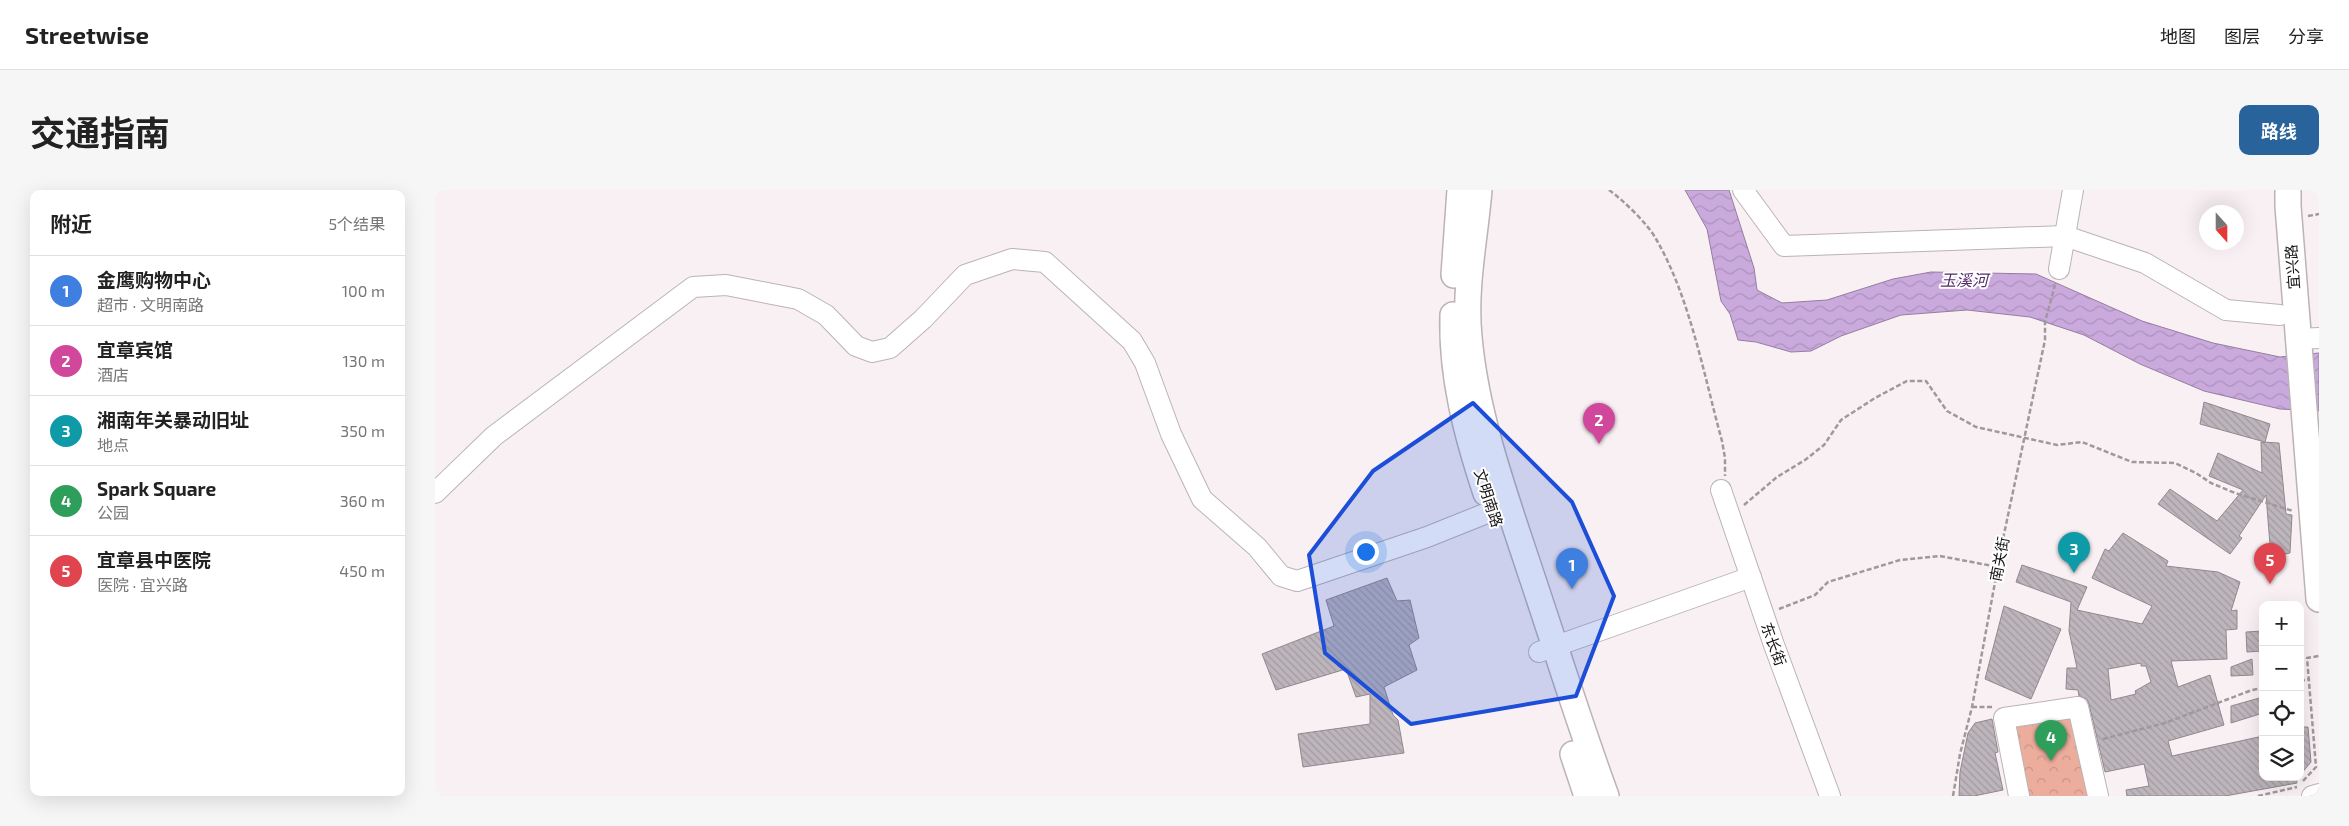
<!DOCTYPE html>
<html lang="zh">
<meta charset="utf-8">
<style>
:root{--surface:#fff;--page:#f6f6f6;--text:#222;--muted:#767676;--line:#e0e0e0;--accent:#29639b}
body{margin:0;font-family:"Exo 2","Noto Sans SC",sans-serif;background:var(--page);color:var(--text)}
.controls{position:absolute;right:15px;bottom:15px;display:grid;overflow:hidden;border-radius:10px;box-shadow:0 5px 20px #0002}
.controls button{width:45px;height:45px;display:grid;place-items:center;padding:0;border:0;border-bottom:1px solid var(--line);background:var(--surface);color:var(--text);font:25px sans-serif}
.compass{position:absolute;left:1764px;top:15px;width:45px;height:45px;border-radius:50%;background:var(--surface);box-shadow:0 5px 20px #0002;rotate:159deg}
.you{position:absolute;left:930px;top:361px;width:18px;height:18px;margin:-12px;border:4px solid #fff;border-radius:50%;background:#1a73e8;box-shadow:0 0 0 8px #1a73e833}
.badge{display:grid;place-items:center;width:32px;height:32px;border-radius:50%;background:var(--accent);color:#fff;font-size:16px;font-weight:700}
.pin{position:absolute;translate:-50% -41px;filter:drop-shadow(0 1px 2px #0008)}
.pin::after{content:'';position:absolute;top:26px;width:18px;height:15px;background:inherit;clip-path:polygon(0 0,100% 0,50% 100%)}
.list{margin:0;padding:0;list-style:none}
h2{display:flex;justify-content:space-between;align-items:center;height:65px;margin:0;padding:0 20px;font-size:21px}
h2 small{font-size:16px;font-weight:400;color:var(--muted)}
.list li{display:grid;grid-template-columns:32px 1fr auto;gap:15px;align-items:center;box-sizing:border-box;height:70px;padding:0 20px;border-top:1px solid var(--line)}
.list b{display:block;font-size:19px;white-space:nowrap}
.list p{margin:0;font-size:16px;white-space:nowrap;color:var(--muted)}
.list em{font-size:16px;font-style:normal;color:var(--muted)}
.icon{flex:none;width:28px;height:28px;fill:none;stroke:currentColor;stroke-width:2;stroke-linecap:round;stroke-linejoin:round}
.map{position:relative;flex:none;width:1884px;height:606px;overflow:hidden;border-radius:10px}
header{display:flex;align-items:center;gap:30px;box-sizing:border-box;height:70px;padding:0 25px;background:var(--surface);border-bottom:1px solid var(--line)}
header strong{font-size:24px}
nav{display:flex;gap:28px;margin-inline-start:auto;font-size:18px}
.intro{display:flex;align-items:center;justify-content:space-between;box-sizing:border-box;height:120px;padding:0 30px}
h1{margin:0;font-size:35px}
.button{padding:12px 22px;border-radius:10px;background:var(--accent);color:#fff;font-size:18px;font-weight:700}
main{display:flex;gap:30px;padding:0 30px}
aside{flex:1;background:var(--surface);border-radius:10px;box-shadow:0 5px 20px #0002}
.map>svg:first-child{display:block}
.park{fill:url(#park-crowns)}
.water{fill:url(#water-waves);stroke:#947da1}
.building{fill:url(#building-back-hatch);stroke:#8f898e;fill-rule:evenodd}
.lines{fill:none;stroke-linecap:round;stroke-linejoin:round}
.minor-casing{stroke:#bbb3b6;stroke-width:22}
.major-casing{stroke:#bbb3b6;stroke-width:28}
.path{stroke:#9f999b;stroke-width:2.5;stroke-dasharray:5 2.5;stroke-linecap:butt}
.minor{stroke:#fff;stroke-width:20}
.major{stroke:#fff;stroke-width:25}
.marked{fill:#1d4ed8;fill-opacity:0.2;stroke:#1d4ed8;stroke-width:4;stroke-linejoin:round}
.labels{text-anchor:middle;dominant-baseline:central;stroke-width:4;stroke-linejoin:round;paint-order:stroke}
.street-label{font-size:15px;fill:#161314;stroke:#fff}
.water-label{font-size:16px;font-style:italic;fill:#532b69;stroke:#fff}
</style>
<header>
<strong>Streetwise</strong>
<nav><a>地图</a><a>图层</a><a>分享</a></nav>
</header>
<div class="intro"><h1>交通指南</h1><a class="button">路线</a></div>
<main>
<aside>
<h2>附近<small>5个结果</small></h2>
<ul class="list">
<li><span class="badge" style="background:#3f7fe0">1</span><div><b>金鹰购物中心</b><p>超市 · 文明南路</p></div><em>100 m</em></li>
<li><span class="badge" style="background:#d1479c">2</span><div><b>宜章宾馆</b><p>酒店</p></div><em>130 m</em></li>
<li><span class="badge" style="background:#0f9aa8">3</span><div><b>湘南年关暴动旧址</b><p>地点</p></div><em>350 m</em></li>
<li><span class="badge" style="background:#2e9e5b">4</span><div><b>Spark Square</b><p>公园</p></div><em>360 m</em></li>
<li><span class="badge" style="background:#e0444e">5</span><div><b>宜章县中医院</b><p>医院 · 宜兴路</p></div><em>450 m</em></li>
</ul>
</aside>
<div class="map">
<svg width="1884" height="606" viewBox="0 0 1884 606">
<defs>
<pattern id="park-crowns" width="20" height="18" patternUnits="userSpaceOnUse" patternTransform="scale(1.25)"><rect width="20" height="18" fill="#ecad9d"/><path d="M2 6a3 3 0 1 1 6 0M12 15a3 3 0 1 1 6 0" fill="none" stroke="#ca9486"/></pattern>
<pattern id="water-waves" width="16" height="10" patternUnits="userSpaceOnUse" patternTransform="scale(1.25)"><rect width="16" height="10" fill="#caaadd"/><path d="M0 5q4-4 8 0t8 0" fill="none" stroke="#ad91bd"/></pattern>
<pattern id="building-back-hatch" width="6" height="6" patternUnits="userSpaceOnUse" patternTransform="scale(1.25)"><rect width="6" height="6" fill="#bcb5bb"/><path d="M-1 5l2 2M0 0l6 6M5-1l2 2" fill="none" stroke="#a19ba0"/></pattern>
</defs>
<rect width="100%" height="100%" fill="#f9f0f3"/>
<polygon class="park" points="1639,523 1656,606 1590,606 1576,536"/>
<polygon class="water" points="1250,0 1294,0 1319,78 1322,100 1347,113 1392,110 1458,89 1496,82 1601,84 1707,131 1778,153 1845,167 1884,163 1884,221 1845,219 1769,201 1705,174 1649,145 1595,127 1532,120 1466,125 1406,146 1376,161 1356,162 1321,152 1303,150 1295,124 1286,111 1272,39"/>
<g class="building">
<polygon points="1769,212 1835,234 1830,252 1765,234"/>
<polygon points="1826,252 1844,253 1851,324 1857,325 1855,363 1836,367 1831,305 1804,346 1807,348 1795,364 1723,314 1735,299 1782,331 1808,300 1774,286 1783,263 1827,283"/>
<path d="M1688,343L1733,371L1731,376L1783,382L1805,392L1796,421L1802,420V439L1791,440L1792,469L1736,471L1743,497L1775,485L1789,535L1733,551L1737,566L1828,546V587H1861L1862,593L1790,606H1692L1691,600L1714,596L1709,574L1670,582L1654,514L1652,509L1644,506L1643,500L1631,499L1632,478H1642L1634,441L1636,412L1581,392L1587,375L1652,397L1642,420L1707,434L1717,416L1657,388L1670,359L1674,361ZM1706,473V476H1711L1716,492L1700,501L1701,504L1676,510L1673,479Z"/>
<polygon points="952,388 962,411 975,410 984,448 974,455 982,480 949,497 958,525 963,530 969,563 868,577 863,544 935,534 935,504 921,507 911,479 841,500 827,464 899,436 891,410"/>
<polygon points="1569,416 1626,439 1596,509 1550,489"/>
<polygon points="1828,441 1828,461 1812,462 1811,442"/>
<polygon points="1817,469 1818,485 1796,486 1796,477"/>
<polygon points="1828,507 1828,523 1796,533 1796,516"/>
<polygon points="1557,529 1563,562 1560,563 1568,600 1539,606 1524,606 1525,582 1533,543 1540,533"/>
<polygon points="1865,537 1873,537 1876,572 1865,585"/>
</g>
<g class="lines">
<g class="minor-casing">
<g id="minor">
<polyline points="1308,0 1349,56 1630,46 1710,73 1791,120 1845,125"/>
<polyline points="1624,79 1638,0"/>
<polyline points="1863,149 1884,148"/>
<polyline points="1286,300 1339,455 1395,606"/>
<polyline points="0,303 59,246 258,97 291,95 363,109 391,125 421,156 437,162 455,158 488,129 530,85 577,69 610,72 697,151 710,173 736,244 767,309 822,357 846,386 862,391 877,386 992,347 1057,321"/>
<polyline points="1104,462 1316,387"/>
<polyline points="1584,606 1569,528 1643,517 1663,606"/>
<polyline points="1877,606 1884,604"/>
</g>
</g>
<g class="major-casing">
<g id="major">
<path d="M1044,0C1040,48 1029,98 1034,147C1041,227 1071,308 1096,384C1121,458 1144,533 1171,606"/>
<polyline points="1853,0 1853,16 1884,409"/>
<polyline points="1019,85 1025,0"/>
<path d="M1018,125C1016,186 1032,246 1051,303"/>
<polyline points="1138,564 1152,606"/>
</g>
</g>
<g class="path">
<path d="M1174,0C1188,10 1213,34 1221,49C1255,107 1269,186 1287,251L1290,268V286"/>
<polyline points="1873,26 1884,24"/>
<polyline points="1309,315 1342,287 1370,270 1389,255 1406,230 1440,208 1472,191 1491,191 1512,221 1541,237 1622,255 1647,252 1697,272 1740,273 1761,283 1776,293 1800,303 1858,321"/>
<polyline points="1344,419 1380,405 1393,392 1465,370 1505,366 1563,377"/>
<polyline points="1865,491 1875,489"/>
<polyline points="1537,517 1558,517"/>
<polyline points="1668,549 1730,533 1817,500 1828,498"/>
<polyline points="1868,591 1881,577 1872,468 1884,466"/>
<polyline points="1518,606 1525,564 1537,517 1568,349 1610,150 1610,132 1620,95"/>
<polyline points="1823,606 1862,597"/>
</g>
<use href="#minor" class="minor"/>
<use href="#major" class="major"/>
</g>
<path class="marked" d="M1038,213L1137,312L1179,406L1141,506L976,534L890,463L874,365L938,281Z"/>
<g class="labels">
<g class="street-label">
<text transform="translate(1857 77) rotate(-94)">宜兴路</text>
<text transform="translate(1054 308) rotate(72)">文明南路</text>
<text transform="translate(1564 369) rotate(-79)">南关街</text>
<text transform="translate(1339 454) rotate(70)">东长街</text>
</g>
<g class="water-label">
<text x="1529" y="89">玉溪河</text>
</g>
</g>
</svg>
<div class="controls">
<button>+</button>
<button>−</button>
<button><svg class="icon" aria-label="locate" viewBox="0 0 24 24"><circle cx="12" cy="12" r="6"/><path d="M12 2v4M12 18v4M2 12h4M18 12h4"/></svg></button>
<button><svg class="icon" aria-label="layers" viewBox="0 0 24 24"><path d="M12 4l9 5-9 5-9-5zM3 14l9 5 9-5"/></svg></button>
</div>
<svg class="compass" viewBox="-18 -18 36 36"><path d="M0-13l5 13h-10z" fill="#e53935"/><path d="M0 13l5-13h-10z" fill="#767676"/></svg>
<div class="you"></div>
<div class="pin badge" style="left:1137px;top:399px;background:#3f7fe0">1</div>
<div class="pin badge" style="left:1164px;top:254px;background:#d1479c">2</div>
<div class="pin badge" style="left:1639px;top:383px;background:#0f9aa8">3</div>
<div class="pin badge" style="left:1616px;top:571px;background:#2e9e5b">4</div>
<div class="pin badge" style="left:1835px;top:394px;background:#e0444e">5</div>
</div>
</main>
